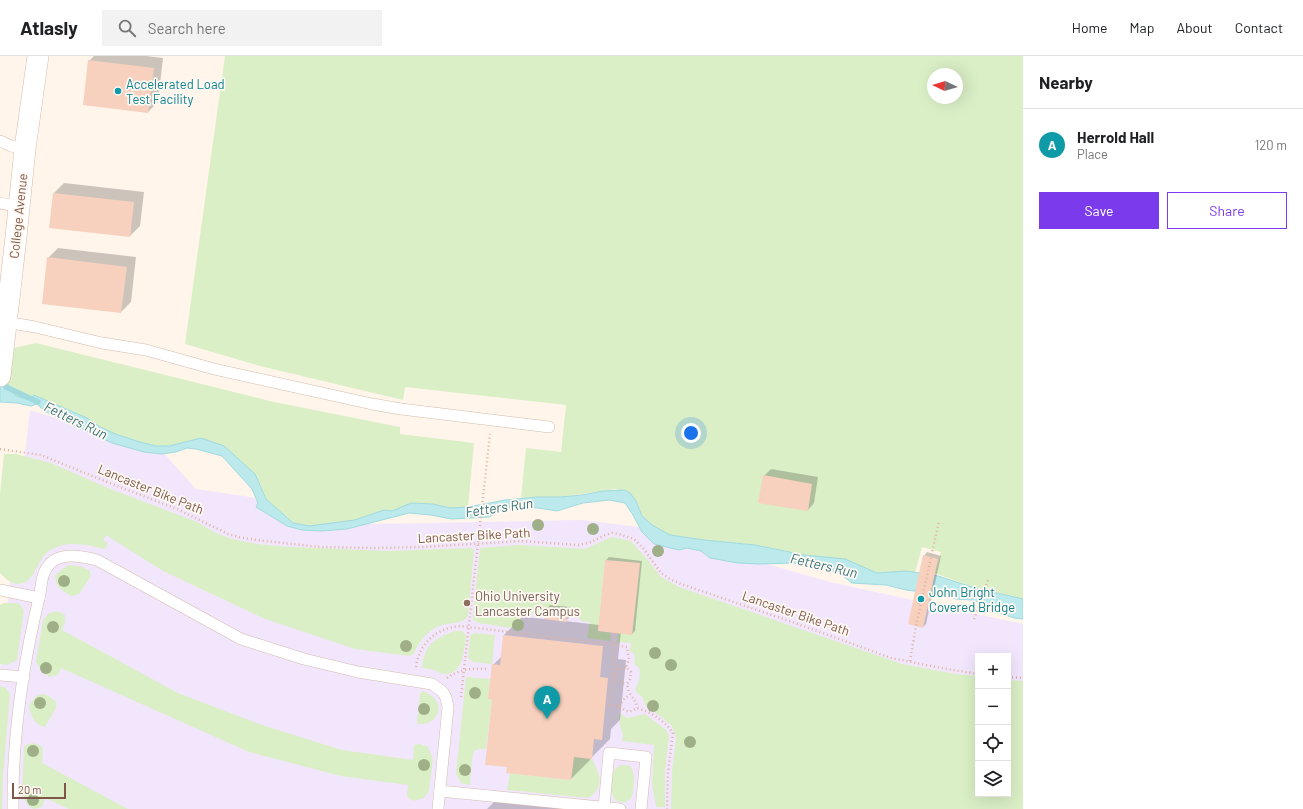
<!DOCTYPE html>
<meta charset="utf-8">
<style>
:root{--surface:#fff;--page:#f2f2f2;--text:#202124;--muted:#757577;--line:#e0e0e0;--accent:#7c3aed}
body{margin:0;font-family:Barlow,sans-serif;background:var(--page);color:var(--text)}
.controls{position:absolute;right:12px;bottom:12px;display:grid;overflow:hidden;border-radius:0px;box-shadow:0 4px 16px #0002}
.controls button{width:36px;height:36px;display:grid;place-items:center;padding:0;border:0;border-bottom:1px solid var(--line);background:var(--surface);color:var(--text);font:20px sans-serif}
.compass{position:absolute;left:927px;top:12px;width:36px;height:36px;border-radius:50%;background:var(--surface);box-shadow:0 4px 16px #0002;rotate:274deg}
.scale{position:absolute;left:12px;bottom:10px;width:54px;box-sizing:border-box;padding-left:4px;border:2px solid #7e5749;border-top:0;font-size:11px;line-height:14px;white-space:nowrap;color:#7e5749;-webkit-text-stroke:3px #fff9f3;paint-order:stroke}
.you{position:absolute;left:691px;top:377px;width:14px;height:14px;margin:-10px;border:3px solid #fff;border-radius:50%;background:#1a73e8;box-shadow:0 0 0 6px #1a73e833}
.badge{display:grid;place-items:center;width:26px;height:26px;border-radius:50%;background:var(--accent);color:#fff;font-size:13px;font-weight:700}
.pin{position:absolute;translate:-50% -33px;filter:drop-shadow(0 1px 2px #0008)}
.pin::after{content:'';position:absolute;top:21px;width:14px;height:12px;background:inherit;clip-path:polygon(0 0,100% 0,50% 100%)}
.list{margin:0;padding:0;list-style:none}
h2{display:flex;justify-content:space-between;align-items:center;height:52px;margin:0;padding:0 16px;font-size:17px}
h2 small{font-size:13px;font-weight:400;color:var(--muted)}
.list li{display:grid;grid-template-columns:26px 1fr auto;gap:12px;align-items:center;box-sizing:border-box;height:72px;padding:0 16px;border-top:1px solid var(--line)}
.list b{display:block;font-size:15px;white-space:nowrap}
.list p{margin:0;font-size:13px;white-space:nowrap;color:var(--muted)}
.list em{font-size:13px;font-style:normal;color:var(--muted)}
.actions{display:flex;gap:8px;padding:12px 16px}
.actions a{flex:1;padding:9px 0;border:1px solid var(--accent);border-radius:0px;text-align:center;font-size:14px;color:var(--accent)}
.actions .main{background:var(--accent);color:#fff}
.icon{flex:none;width:22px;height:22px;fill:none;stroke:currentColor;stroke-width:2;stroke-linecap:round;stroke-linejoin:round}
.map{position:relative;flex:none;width:1023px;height:753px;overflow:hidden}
header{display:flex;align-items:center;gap:24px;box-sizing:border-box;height:56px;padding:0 20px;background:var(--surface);border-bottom:1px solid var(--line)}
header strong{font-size:19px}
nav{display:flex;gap:22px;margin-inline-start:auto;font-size:14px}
.search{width:280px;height:36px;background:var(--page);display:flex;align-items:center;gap:10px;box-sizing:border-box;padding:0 14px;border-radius:0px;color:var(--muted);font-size:15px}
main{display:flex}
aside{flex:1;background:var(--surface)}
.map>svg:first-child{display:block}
.education{fill:#f2e6fc;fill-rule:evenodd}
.green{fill:#daefc6;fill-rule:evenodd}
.water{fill:#bbe9ec;stroke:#a0dadf}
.shadow{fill:#0003}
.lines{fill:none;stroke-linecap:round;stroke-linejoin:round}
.stream{stroke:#a0dadf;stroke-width:5.5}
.building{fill:#f7d1be}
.lane-casing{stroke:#d4bbad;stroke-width:12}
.street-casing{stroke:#d4bbad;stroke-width:22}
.path{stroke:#deb3a0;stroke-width:2.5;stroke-dasharray:1 3;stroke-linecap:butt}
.lane{stroke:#fff;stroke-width:11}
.street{stroke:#fff;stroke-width:21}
.tree{fill:#9fb089}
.culture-dot{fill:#0f9aa8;stroke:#fff9f3;stroke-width:1.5}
.education-dot{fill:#8d6e63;stroke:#fff9f3;stroke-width:1.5}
.labels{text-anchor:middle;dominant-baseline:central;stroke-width:3.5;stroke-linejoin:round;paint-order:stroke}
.culture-label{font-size:13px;fill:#0d838f;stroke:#fff9f3;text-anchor:start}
.street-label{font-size:13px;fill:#7e5749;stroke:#fff9f3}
.education-label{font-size:13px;fill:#785e54;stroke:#fff9f3;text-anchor:start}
.water-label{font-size:14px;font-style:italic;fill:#37767d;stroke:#fff9f3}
</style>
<header>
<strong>Atlasly</strong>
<div class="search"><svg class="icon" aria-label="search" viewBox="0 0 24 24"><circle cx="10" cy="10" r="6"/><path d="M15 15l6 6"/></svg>Search here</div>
<nav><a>Home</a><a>Map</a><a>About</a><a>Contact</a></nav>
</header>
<main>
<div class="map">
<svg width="1023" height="753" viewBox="0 0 1023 753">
<rect width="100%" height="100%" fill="#fff5ea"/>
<path class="education" d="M30,354L161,394L196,433L251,441L312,464L375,468L582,464L639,471L830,526L1023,568V753H0V613ZM978,600H1008V738H978Z"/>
<g class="green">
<path d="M225,0H1023V543L975,532L935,517L941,496L922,491L915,516L907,515L877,517L804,499L755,489L704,484L670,479L652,469L642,460L636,445L616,433L560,441H537L521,442L526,392L561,396L566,349L405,331L403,344L260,310L185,288ZM933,18H957V42H933Z"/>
<polygon points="36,287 274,346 400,371 400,378 474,387 468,451 450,452 433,448 411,447 392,455 384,454 355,464 309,470 293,467 266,443 255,418 201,382 169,390 156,390 140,386 118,379 100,371 87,362 34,339 30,344 16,340 7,327 10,293"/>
<path d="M4,398H16L51,407L108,432L197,466L216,477L232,483L257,488L289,491L389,495L471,492L474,494L468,560C464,569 446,566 437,571C430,574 423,581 419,588C415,592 416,597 410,600L355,593L265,563L163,515L106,479L103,484L108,487L106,492L103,493C85,488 66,484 49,495C36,504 36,527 18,528C11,528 5,522 0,517V438Z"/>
<path d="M612,481L631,485L647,503L661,521L679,531L902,608L956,618L978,620V738H1008V624L1023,625V753H671L672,717L676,682L672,670L659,659L646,651L642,641L636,636L635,632C639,628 641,618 639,612C638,610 635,609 634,607L635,600L633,596H630L631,587L617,586L618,577L632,578L640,507L605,504L598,575L611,577L610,585L587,582L590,566L581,565L580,562L567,561L568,554L546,551L545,559L531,557V559L521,558L519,573L479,567L473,564V560L480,492L519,489L585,493Z"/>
<path d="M68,509L79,510L89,514L91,520L79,538L72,540C61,534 56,532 55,519Z"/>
<polygon points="4,547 18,547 24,554 17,604 7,609 0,608 0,549"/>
<polygon points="57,555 65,559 65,566 62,574 178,637 262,669 342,694 413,704 414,689 420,688 428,691 433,703 429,735 424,742 413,745 407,740 408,729 341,720 249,696 61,612 58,619 50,621 42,616 36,606 43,564 49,557"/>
<path d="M455,575H462L465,578L466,581C464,595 463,620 443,618C440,617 437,615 434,614C430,613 426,613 422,612C424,589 435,582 455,575Z"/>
<polygon points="476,577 495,579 492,608 473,606 468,602 470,581 472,578"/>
<polygon points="466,621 490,623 488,643 492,644 486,693 479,693 474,695 472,704 470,729 461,727 456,718"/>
<polygon points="0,630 6,632 10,638 3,720 2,753 0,753"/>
<path d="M424,635C428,638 433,640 435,643C445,656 432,670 418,668L417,665L420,639L421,636Z"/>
<path d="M43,638L49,640L56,646V652L45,671C33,668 31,660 29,649L36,640Z"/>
<polygon points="619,657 627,662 645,658 666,674 669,680 665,715 665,751 656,751 652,728 654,689 622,685 623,678 620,671"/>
<polygon points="32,687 40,689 43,693 42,707 128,753 69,753 45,742 42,751 34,753 28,750 22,739 24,690"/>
<path d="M574,701L592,703C600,717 605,732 588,742L507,734L510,717L571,724Z"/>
<path d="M621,709H625L630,710C634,716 634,720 634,728C633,732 633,737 632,740C628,749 616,748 613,740C611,735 611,729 612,724C613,717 613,713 621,709Z"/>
</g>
<polygon class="water" points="0,324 7,327 16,340 30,344 34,339 87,362 100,371 118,379 140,386 156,390 169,390 201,382 224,390 255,418 266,443 293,467 309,470 355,464 384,454 392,455 411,447 433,448 450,452 468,451 505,444 537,441 560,441 582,439 603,435 624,434 630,437 636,445 642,460 652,469 670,479 704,484 755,489 804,499 845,503 877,517 907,515 938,520 975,532 1023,543 1023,563 1014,562 1000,557 988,549 972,544 956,543 944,539 906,534 886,529 852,527 838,516 794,507 759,508 738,507 710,502 701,495 687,492 679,494 654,488 642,476 633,459 625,447 609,444 583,447 557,455 538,452 506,451 489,461 451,463 431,459 409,457 347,473 321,475 302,474 287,470 256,451 258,447 252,433 222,400 196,393 187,392 176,396 162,398 144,396 112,387 44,355 37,348 31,350 17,347 0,346"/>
<g class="shadow">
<polygon points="94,0 146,0 163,2 158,46 148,56 89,5"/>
<polygon points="64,127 144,136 140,170 130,180 54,137"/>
<polygon points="58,192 136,201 131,246 121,256 48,202"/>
<polygon points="771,413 818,421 814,447 808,454 764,420"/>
<polygon points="927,496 941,500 926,568 923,571 924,500"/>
<polygon points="609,501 642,505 635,575 632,578 621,576 618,603 626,604 620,664 611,673 610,683 591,702 590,702 590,704 571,723 508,710 493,643 493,609 502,600 504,579 522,561 545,563 547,552 550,549 570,551 569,562 565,565 599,569 606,504"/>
<polygon points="498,742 592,753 487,753"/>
</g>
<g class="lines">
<polyline class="stream" points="6,331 38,346"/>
</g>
<g class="building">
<polygon points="88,4 154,12 148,57 83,49"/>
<polygon points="53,137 134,146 130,181 49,172"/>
<polygon points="47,201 127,211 121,257 42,248"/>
<polygon points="763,419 812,428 808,455 758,447"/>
<polygon points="923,499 938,503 923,572 908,568"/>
<polygon points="605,504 640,507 632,579 598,575"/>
<polygon points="546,551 568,554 566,566 544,563"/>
<polygon points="503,579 603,590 600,621 608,622 602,684 594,683 592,703 574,701 571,724 506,717 507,711 485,709 492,644 488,643 492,608 500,609"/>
</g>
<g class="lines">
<g class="lane-casing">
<g id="lane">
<polyline points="0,85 11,90 25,93"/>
<polyline points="0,147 19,151"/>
<polyline points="6,266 35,271 102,287 146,294 214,313 372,348 401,353 549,371"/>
<path d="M0,534L39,542C41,534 41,527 43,520C51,494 77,499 97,504L241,583L304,603L358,616L432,628L443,636L446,642L448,651L438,753"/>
<polyline points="0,619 24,621"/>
<polyline points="440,735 620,753"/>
<polyline points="604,751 609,697 646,701 641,753"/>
<path d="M13,753C13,738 13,722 14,707C17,652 26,596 39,542"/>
</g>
</g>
<g class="street-casing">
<polyline id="street" points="0,320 16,181 25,93 38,0"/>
</g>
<g class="path">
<polyline points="0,393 41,399 107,426 177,453 228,478 239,481 256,484 320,491 376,492 422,491 521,485 579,489 591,486 605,479 612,477 619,478 634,483 643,492 661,517 670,523 681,528 798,568 891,602 941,612 978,618"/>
<polyline points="974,563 988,524"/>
<path d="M614,577V589L627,591L629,603L626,611L631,616L630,623L627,628C628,631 628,635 630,638C633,643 637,645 637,652"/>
<polyline points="910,605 916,570 939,465"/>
<path d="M416,611C419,587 437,572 460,570L609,588L614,589L613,606L614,619L610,638L611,648"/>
<path d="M626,611L618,613L614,619C616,624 621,627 627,628"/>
<polyline points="1008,621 1023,622"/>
<path d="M447,622C459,613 473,612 488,613"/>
<polyline points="461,641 490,378"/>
<path d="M608,649C617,648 621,653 629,656L637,652C651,656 664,664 673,677L668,716L667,753"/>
<polyline points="619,650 625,642 630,639"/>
</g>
<use href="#lane" class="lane"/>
<use href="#street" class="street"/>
</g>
<g class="tree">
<circle cx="538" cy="469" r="6"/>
<circle cx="593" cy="473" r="6"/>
<circle cx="658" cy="495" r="6"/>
<circle cx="64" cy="525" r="6"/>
<circle cx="518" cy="569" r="6"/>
<circle cx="53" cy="571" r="6"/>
<circle cx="406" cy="590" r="6"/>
<circle cx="655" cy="597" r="6"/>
<circle cx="671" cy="609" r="6"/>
<circle cx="46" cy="612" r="6"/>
<circle cx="475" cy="637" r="6"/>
<circle cx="40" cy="647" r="6"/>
<circle cx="653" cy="650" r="6"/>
<circle cx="424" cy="653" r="6"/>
<circle cx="690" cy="686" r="6"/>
<circle cx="33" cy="695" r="6"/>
<circle cx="424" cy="709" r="6"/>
<circle cx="465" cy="714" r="6"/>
<circle cx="33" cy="744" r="6"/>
</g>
<g class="culture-dot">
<circle cx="118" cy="35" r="4"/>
<circle cx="921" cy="543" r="4"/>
</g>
<circle class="education-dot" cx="467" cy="547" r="4"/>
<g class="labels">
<g class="culture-label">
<text x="126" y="28">Accelerated Load<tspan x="126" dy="15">Test Facility</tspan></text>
<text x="929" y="536">John Bright<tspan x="929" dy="15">Covered Bridge</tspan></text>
</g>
<g class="street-label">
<text transform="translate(18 160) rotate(-84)">College Avenue</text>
<text transform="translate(151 433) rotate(22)">Lancaster Bike Path</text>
<text transform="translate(474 479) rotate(-3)">Lancaster Bike Path</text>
<text transform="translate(796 557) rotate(19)">Lancaster Bike Path</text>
</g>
<g class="education-label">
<text x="475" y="540">Ohio University<tspan x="475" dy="15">Lancaster Campus</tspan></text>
</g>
<g class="water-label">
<text transform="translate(76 364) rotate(26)">Fetters Run</text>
<text transform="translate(499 451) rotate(-8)">Fetters Run</text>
<text transform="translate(824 509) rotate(13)">Fetters Run</text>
</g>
</g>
</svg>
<div class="controls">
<button>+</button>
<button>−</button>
<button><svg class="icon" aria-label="locate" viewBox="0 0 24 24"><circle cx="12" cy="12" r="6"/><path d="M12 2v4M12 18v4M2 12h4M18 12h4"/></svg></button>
<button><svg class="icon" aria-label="layers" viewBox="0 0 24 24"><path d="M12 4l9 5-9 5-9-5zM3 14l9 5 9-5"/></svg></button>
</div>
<svg class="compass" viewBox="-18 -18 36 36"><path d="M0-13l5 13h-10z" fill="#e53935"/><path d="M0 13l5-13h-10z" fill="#757577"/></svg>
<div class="scale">20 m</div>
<div class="you"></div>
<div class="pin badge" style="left:547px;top:663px;background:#0f9aa8">A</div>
</div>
<aside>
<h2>Nearby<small></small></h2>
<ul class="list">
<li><span class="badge" style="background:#0f9aa8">A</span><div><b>Herrold Hall</b><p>Place</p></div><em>120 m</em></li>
</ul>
<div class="actions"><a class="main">Save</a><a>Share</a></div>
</aside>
</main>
